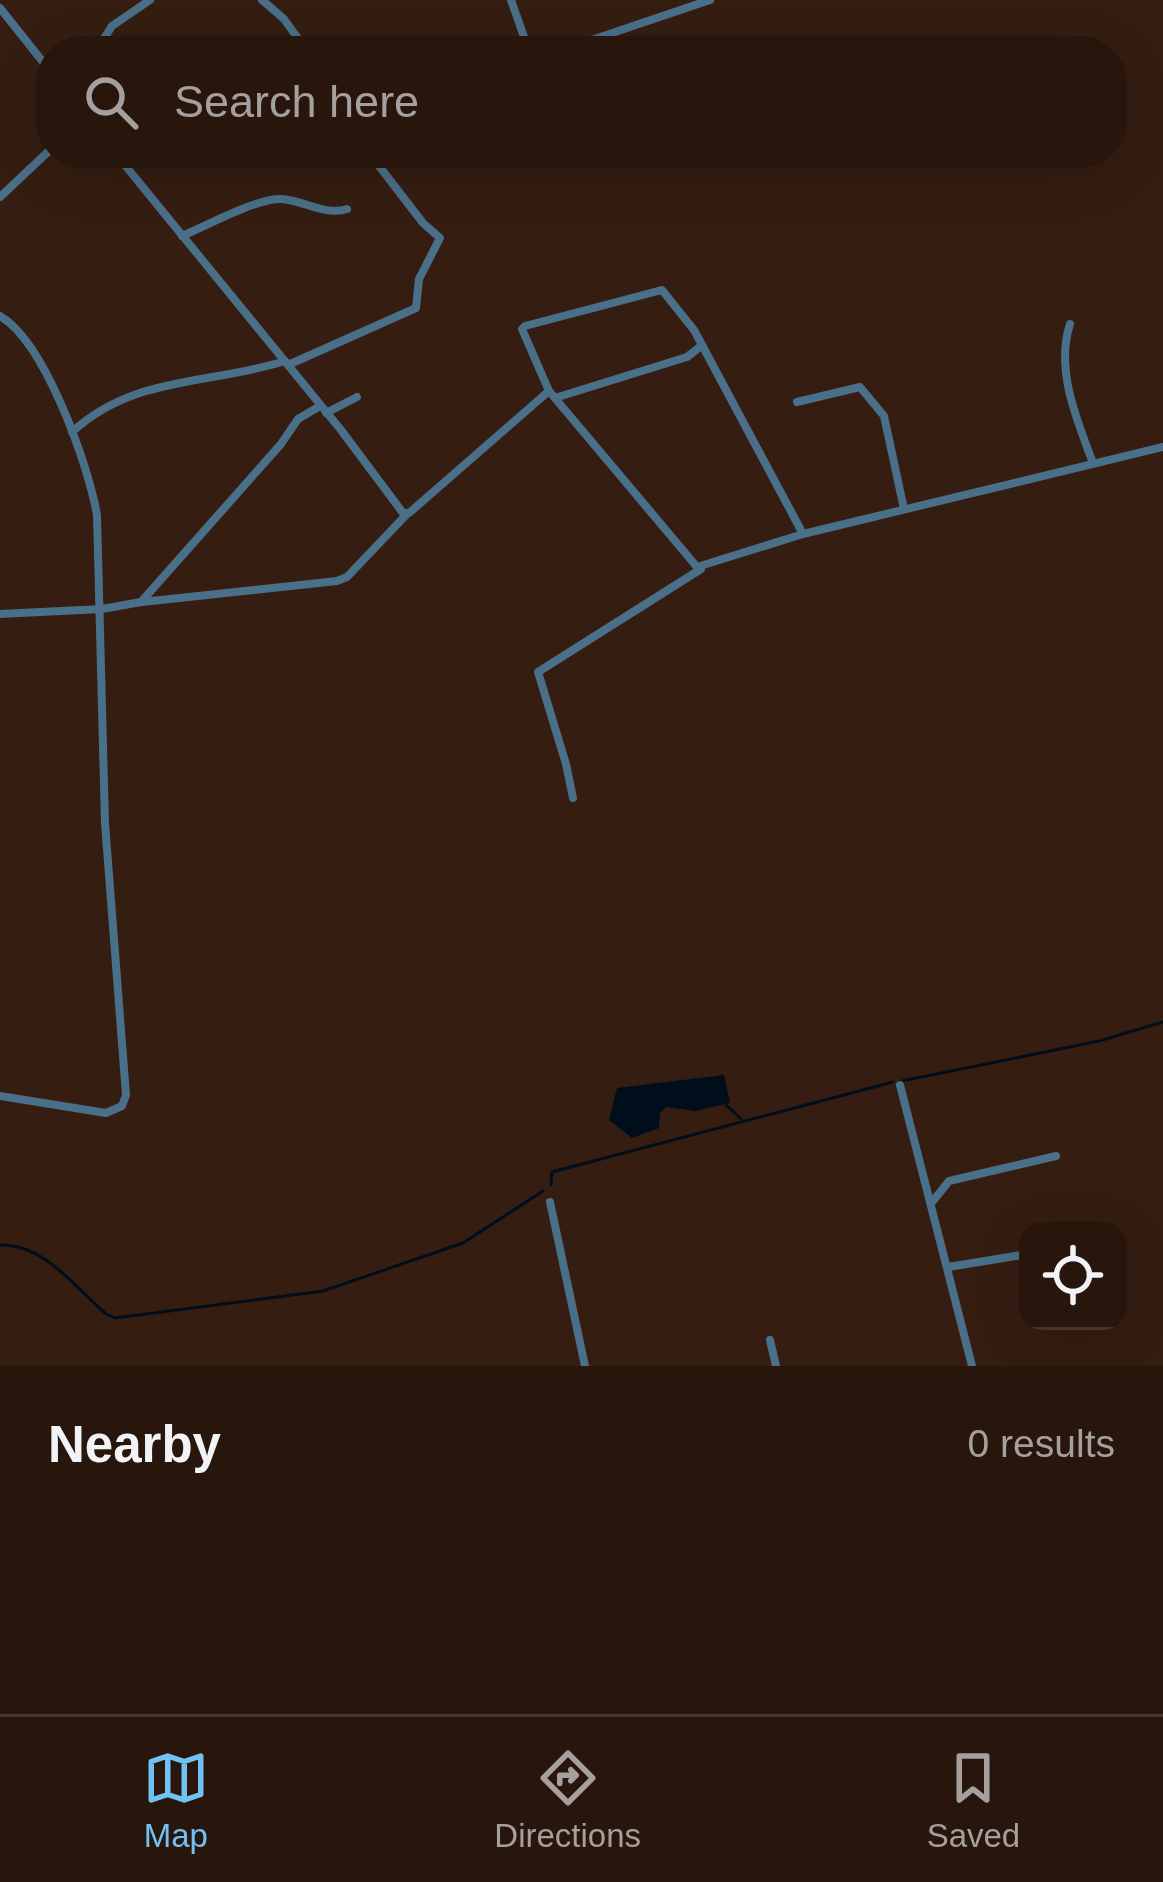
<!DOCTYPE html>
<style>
:root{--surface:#28160d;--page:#34231b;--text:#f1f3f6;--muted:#a59f9d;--line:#44352e;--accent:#72c1f5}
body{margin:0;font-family:Arial,sans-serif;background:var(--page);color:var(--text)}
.controls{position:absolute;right:36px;bottom:36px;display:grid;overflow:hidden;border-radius:24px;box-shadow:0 12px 48px #0002}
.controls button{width:108px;height:108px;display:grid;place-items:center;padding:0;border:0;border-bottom:3px solid var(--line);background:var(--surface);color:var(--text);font:60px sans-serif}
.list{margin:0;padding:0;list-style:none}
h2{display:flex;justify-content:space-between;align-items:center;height:156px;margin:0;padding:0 48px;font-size:51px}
h2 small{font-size:39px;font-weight:400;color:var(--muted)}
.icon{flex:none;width:66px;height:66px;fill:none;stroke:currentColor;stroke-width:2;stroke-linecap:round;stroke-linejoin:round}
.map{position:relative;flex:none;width:1163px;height:1366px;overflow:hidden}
.search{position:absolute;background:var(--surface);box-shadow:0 12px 48px #0002;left:36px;right:36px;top:36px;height:132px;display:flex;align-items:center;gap:30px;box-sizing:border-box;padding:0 42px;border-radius:48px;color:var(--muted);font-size:45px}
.sheet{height:348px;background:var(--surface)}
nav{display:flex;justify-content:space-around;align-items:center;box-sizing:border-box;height:168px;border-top:3px solid var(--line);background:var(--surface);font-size:33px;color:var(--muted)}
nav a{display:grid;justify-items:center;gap:6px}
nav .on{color:var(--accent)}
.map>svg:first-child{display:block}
.water{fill:#000e1c}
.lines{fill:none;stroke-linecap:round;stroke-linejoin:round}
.stream{stroke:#000e1c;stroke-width:3}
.street{stroke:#4a6f89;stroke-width:8}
</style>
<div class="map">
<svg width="1163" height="1366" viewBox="0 0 1163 1366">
<rect width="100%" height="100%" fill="#351d11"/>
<polygon class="water" points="724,1075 730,1103 695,1111 666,1107 660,1113 659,1128 632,1138 609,1120 617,1088"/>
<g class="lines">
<g class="stream">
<polyline points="902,1081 1099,1041 1163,1022"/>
<polyline points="726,1105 741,1119"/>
<polyline points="551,1185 552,1172 893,1082"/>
<path d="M0,1245C43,1243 75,1287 106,1314L115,1318L323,1291L463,1243L543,1191"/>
</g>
<g class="street">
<polyline points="262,0 284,19 307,51"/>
<polyline points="511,0 529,51"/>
<polyline points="0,8 51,72"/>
<polyline points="96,51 112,26 150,0"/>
<polyline points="559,51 710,0"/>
<polyline points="115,153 341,430 403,513 409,513 549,391 697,567 803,534 1163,447"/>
<polyline points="0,197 51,149"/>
<path d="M182,236C206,226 257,198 281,199C304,200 324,216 347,209"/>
<path d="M0,316C45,342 88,464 97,515L105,823L126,1095L122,1106L106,1113L0,1096"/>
<path d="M1070,324C1055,370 1077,420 1093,463"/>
<polyline points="288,365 416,308 419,279 440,238 423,223 369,153"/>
<polyline points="549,391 522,329 525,326 662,290 694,330 803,534"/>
<polyline points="558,397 687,357 701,346"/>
<polyline points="797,402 860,387 884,416 904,509"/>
<polyline points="326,413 357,397"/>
<path d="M72,432C134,375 209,385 285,361"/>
<polyline points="142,602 337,581 347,577 407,514"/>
<polyline points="0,614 102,609 141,602 281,444 298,419 320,406"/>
<polyline points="573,798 566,764 538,672 701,569"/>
<polyline points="900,1085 972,1366"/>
<polyline points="933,1201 949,1181 1056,1156"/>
<polyline points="550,1202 585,1366"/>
<polyline points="948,1267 1028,1254"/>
<polyline points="770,1340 776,1366"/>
</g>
</g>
</svg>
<div class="controls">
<button><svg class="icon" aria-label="locate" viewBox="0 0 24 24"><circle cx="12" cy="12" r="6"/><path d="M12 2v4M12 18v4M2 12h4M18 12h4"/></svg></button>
</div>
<div class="search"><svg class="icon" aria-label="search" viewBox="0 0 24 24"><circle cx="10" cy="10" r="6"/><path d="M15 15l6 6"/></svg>Search here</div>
</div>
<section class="sheet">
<h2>Nearby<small>0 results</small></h2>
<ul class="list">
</ul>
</section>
<nav>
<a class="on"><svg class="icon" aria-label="map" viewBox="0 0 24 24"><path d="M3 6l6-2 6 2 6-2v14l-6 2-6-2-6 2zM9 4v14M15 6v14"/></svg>Map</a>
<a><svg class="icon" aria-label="directions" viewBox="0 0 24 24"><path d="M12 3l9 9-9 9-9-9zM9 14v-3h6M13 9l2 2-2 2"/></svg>Directions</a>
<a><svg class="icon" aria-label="saved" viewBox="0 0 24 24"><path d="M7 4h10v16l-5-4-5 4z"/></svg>Saved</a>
</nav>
